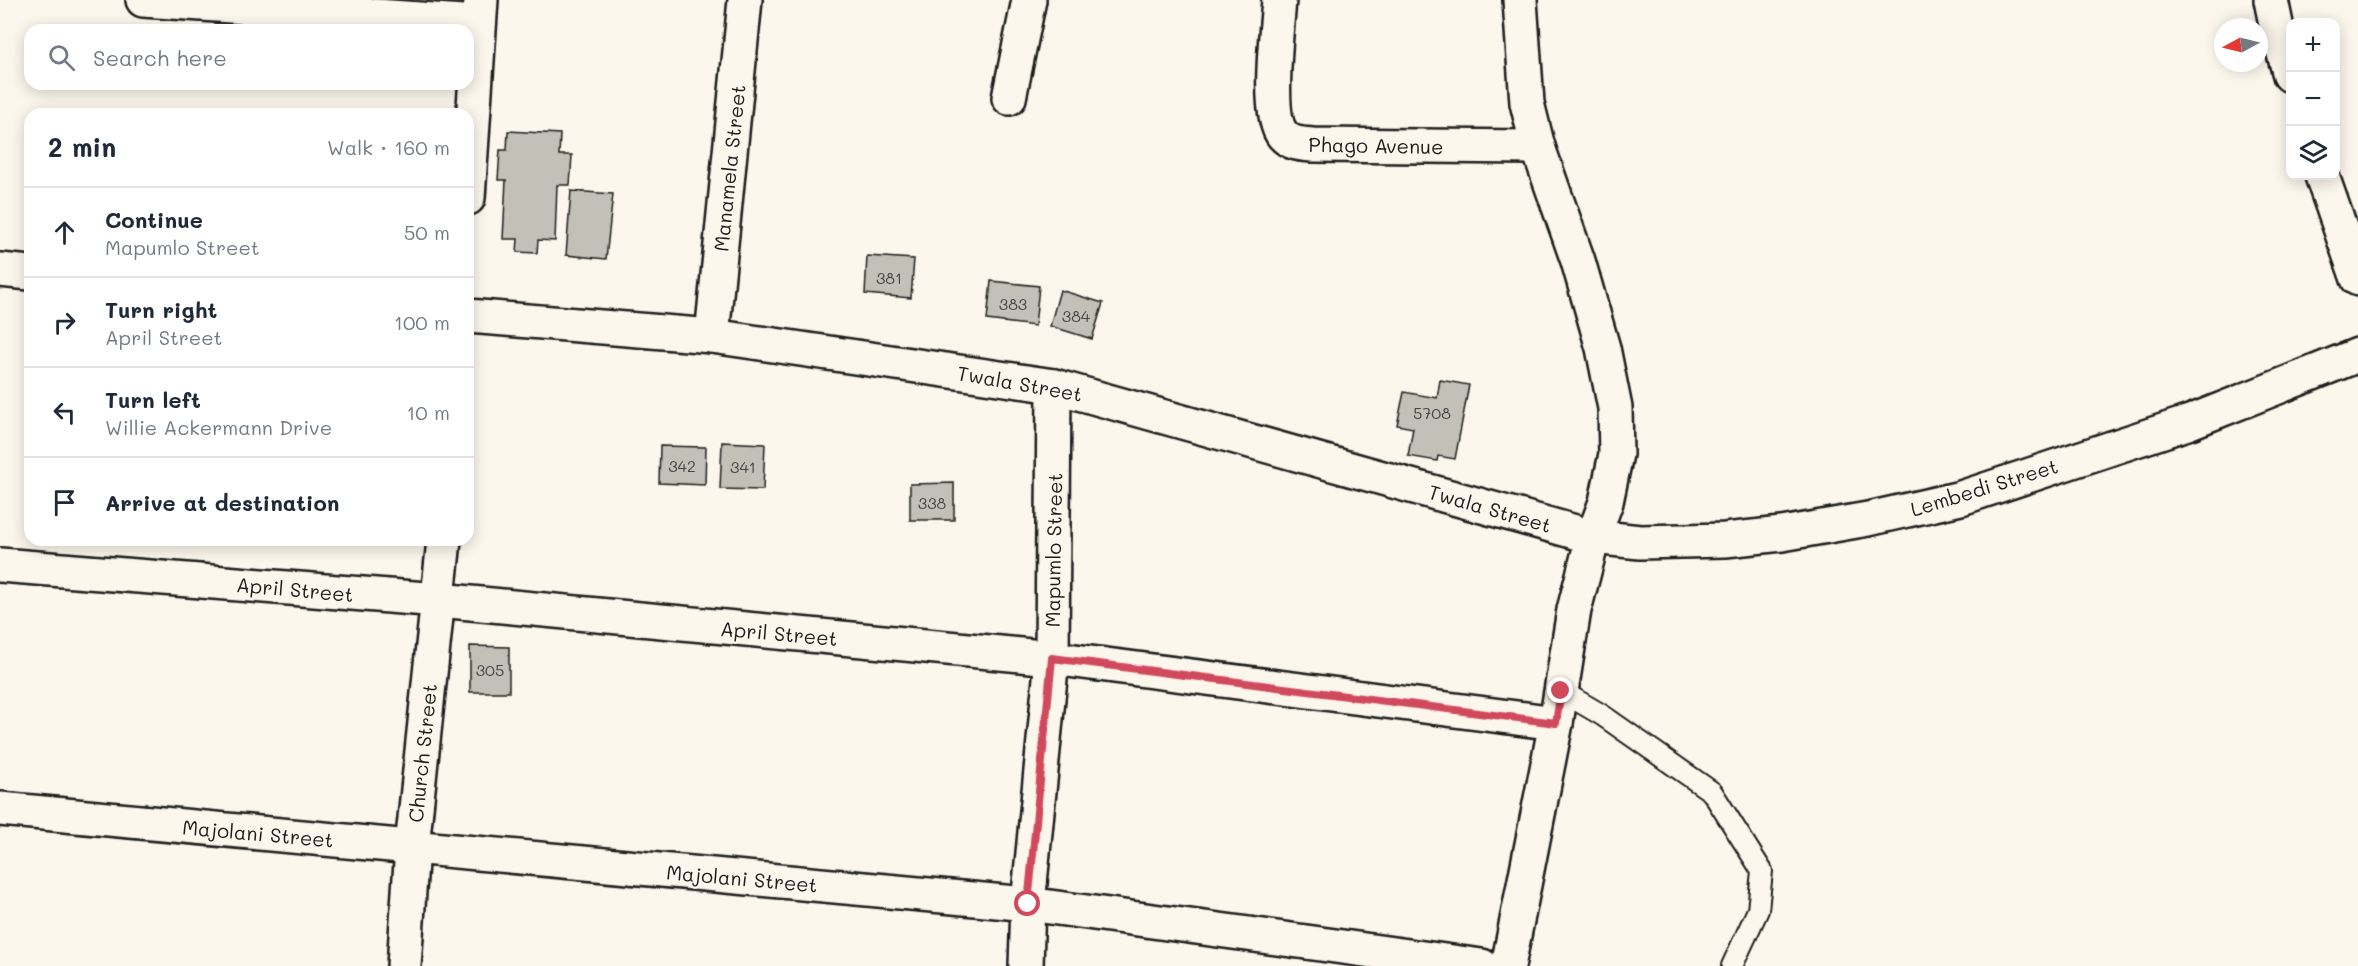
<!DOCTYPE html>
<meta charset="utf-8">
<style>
:root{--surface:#fff;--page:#f2f2f3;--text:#1f2937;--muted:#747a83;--line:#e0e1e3}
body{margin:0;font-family:Mali,sans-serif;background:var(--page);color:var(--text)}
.controls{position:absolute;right:18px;top:18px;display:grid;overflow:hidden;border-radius:12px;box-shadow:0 3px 15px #0003}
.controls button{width:54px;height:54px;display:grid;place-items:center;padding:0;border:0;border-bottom:2px solid var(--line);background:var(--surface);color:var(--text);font:30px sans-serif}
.compass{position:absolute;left:2214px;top:18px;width:54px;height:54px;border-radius:50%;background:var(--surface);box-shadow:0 3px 15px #0003;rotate:263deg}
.stop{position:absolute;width:18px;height:18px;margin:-14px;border:4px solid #d1495b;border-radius:50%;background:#fff}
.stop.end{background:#d1495b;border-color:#fff;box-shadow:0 2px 6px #0008}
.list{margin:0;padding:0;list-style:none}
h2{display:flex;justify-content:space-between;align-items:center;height:78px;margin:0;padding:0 24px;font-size:26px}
h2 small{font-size:20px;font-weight:400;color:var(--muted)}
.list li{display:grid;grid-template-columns:39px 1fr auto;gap:18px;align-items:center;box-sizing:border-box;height:90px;padding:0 24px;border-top:2px solid var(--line)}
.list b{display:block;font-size:22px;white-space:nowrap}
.list p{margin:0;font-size:20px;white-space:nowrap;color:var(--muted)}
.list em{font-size:20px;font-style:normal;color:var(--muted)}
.icon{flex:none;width:33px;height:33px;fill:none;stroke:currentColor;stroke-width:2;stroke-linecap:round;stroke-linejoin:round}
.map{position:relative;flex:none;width:2358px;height:966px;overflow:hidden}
.search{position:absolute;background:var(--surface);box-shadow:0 3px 15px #0003;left:24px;top:24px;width:450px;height:66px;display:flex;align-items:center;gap:15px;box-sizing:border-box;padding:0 21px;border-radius:18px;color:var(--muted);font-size:22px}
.panel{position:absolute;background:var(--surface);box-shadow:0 3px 15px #0003;left:24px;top:108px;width:450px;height:438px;border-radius:18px}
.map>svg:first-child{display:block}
.building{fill:#c3c0b8;stroke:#1c1c1c;stroke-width:1.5}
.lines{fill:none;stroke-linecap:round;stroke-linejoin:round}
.lane-casing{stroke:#1c1c1c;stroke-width:24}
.street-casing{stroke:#1c1c1c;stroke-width:38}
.secondary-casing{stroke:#1c1c1c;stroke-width:38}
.lane{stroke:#fbf7ec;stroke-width:20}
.street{stroke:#fbf7ec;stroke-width:33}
.secondary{stroke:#fbf7ec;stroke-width:33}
.route{stroke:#d1495b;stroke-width:8}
.labels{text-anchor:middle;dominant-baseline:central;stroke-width:4.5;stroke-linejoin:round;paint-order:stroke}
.number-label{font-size:16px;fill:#464543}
.street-label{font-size:20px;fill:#1c1c1c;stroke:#fbf7ec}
</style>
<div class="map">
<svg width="2358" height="966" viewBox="0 0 2358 966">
<rect width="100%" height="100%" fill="#fbf7ec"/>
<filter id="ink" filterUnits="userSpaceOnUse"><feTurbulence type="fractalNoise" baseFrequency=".0167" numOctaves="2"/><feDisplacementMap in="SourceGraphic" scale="12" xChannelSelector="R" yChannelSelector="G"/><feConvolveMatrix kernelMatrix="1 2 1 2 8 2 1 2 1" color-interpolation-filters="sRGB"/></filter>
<g filter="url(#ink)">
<g class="building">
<polygon points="508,131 560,134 559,155 572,155 570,185 557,185 555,241 538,240 537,253 517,252 518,239 503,239 506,180 498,180 500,150 507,150"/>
<polygon points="571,191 613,194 606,259 566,255"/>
<polygon points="867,256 914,259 911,298 865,294"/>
<polygon points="991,281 1039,286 1035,326 987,320"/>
<polygon points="1060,290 1103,303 1092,339 1050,326"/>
<polygon points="1440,380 1469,385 1455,459 1438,456 1437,461 1408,456 1413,428 1397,425 1404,392 1437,398"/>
<polygon points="722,442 765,444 763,490 720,489"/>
<polygon points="660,446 706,447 705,485 659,483"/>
<polygon points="954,483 954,520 910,520 910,484"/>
<polygon points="470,646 509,647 509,692 470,692"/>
</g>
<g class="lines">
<g class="lane-casing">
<polyline id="lane" points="1561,691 1602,715 1712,792 1762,871 1758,910 1732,966"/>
</g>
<g class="street-casing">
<g id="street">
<polyline points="143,0 478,23"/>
<path d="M1279,0C1277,28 1266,116 1283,135C1291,144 1301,144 1313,145L1538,147"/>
<polyline points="1520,0 1527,103 1538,147 1578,261 1603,348 1615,408 1616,454 1606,502 1593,537 1640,542 1725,540 1782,534 1868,519 1961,498 2190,422 2358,355"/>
<polyline points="2271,0 2277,29 2290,75"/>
<polyline points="1009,98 1029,0"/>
<polyline points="2322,176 2358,279"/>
<polyline points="0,270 30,273"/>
<polyline points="712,336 745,0"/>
<polyline points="0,565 439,600 1052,658 1556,723"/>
<polyline points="0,809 1028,904 1482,966"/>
<polyline points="404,966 412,847 444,540"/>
<polyline points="1026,966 1028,904 1052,658 1054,386"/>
</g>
</g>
<g class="secondary-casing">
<g id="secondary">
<polyline points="468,198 481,0"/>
<polyline points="468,316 712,336 1054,386 1593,537 1574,610 1556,723 1508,966"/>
</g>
</g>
<use href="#lane" class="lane"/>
<use href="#street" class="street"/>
<use href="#secondary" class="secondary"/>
</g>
</g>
<g class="lines" filter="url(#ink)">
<polyline class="route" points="1028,904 1052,658 1556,723 1561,691"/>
</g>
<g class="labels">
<g class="number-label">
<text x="889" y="277">381</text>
<text x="1013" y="303">383</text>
<text x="1076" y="315">384</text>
<text x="1432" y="412">5708</text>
<text x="682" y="465">342</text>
<text x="743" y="466">341</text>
<text x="932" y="502">338</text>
<text x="490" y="669">305</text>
</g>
<g class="street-label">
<text transform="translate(1376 145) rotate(1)">Phago Avenue</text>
<text transform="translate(729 168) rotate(-84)">Manamela Street</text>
<text transform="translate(1020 383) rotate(10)">Twala Street</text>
<text transform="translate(1984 487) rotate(-17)">Lembedi Street</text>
<text transform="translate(1490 508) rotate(16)">Twala Street</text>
<text transform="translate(1053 550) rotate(-89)">Mapumlo Street</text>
<text transform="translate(295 589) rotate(5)">April Street</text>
<text transform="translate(779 633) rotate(5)">April Street</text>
<text transform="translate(422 753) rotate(-84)">Church Street</text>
<text transform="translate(258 833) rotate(5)">Majolani Street</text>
<text transform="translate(742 878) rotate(5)">Majolani Street</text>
</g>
</g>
</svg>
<div class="controls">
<button>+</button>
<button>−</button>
<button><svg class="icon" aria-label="layers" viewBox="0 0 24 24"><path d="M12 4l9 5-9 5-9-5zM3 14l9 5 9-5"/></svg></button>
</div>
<svg class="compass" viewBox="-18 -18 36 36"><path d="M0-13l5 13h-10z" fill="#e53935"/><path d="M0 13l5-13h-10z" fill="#747a83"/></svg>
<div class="stop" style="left:1028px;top:904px"></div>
<div class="stop end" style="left:1561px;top:691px"></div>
<div class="search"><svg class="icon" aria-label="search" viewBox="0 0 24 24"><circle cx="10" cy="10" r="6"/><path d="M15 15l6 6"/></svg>Search here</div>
<section class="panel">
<h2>2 min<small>Walk · 160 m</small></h2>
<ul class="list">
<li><svg class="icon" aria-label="ahead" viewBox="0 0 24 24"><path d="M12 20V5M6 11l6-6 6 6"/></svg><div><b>Continue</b><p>Mapumlo Street</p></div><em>50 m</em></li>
<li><svg class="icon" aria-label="right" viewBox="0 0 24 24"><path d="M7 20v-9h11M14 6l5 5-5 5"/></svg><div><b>Turn right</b><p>April Street</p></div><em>100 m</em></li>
<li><svg class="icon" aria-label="left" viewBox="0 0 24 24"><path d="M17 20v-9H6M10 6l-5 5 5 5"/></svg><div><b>Turn left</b><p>Willie Ackermann Drive</p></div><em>10 m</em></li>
<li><svg class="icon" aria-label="arrive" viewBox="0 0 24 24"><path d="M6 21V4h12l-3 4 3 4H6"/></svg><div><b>Arrive at destination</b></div></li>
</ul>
</section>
</div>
